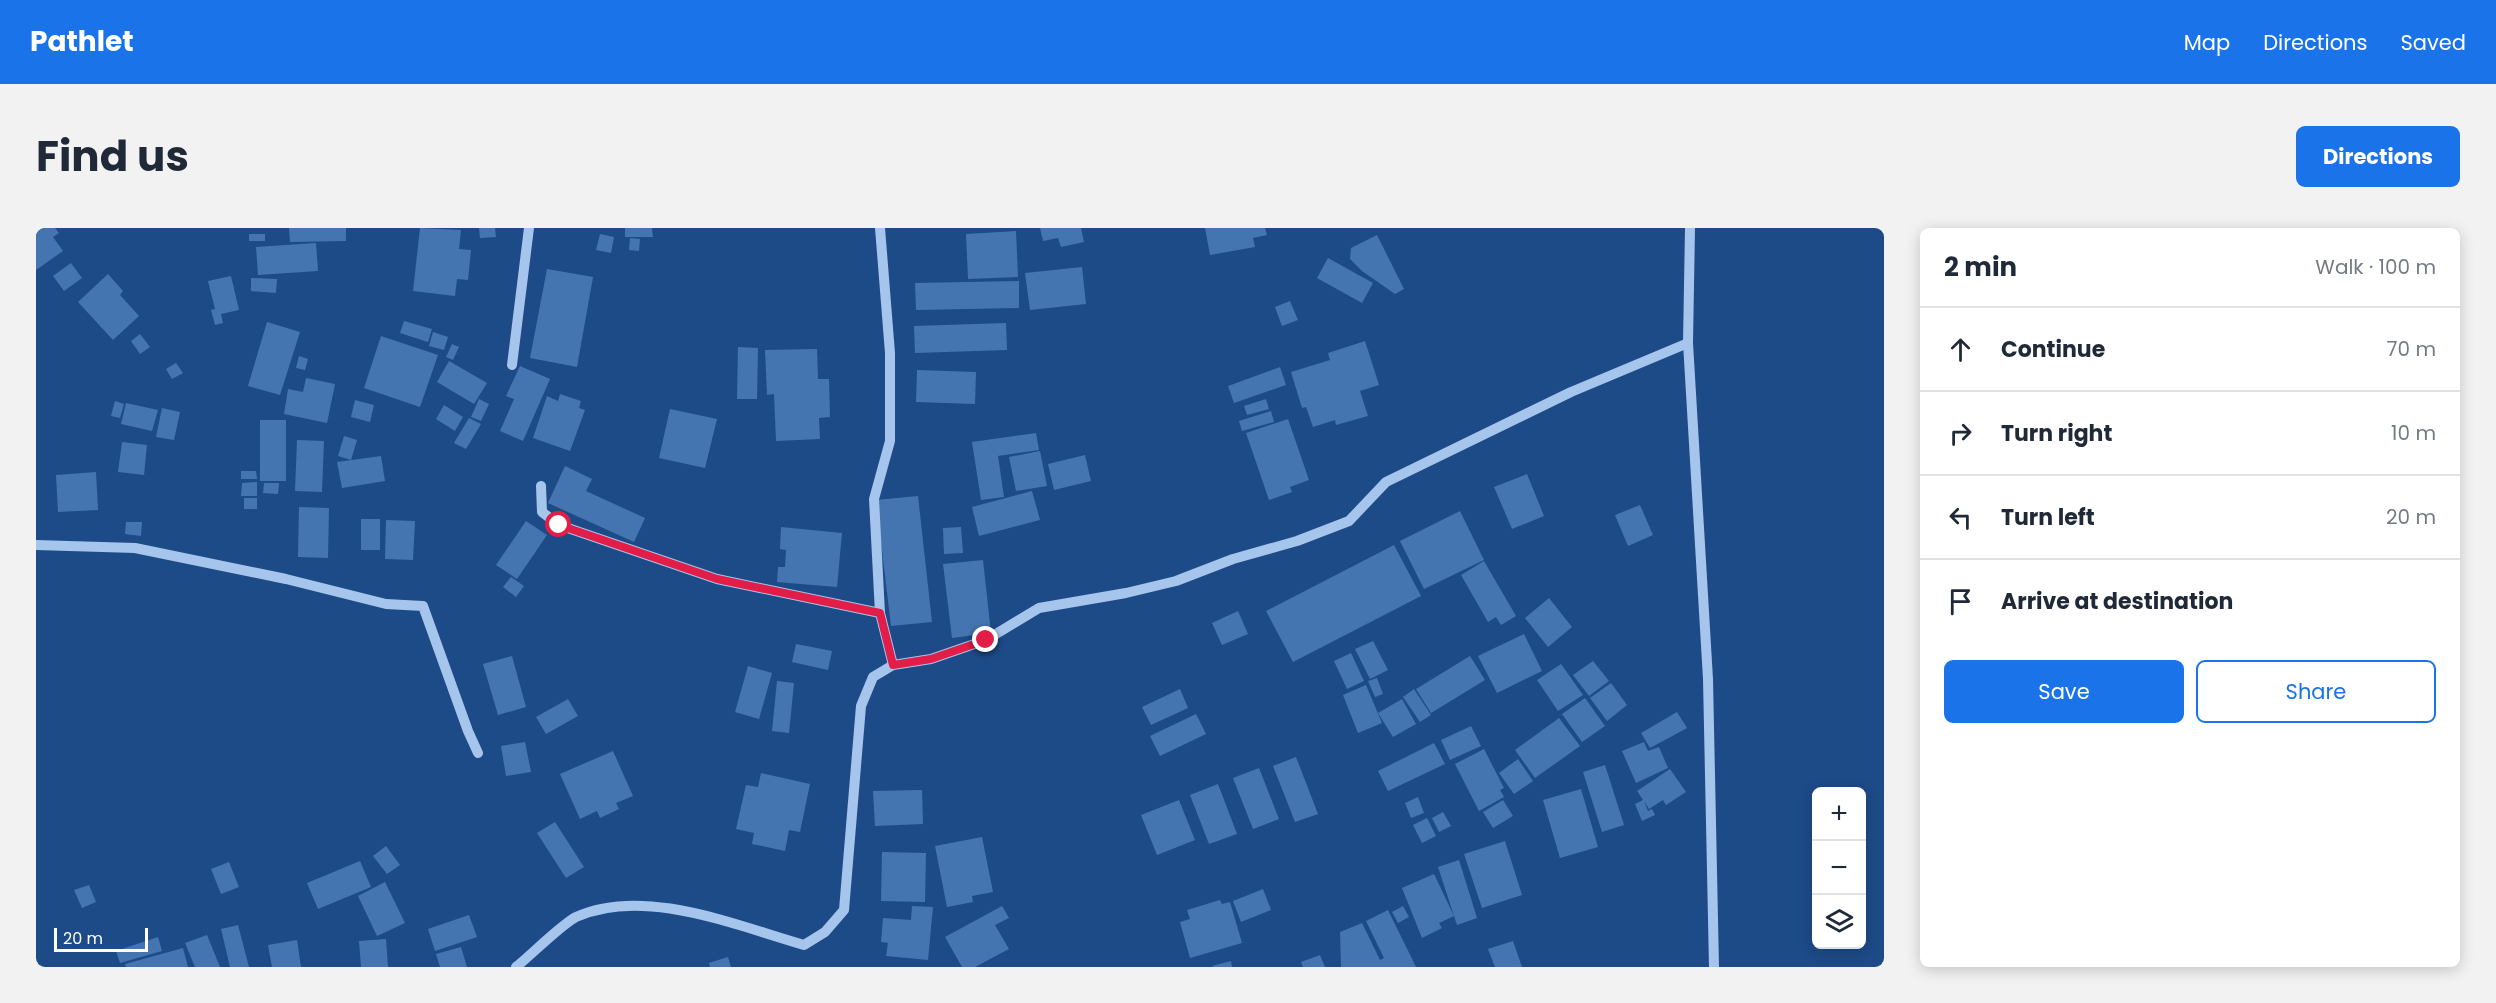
<!DOCTYPE html>
<meta charset="utf-8">
<style>
:root{--surface:#fff;--page:#f2f2f3;--text:#1f2937;--muted:#747a83;--line:#e0e1e3;--accent:#1a73e8}
body{margin:0;font-family:Poppins,sans-serif;background:var(--page);color:var(--text)}
.controls{position:absolute;right:18px;bottom:18px;display:grid;overflow:hidden;border-radius:9px;box-shadow:0 3px 15px #0003}
.controls button{width:54px;height:54px;display:grid;place-items:center;padding:0;border:0;border-bottom:2px solid var(--line);background:var(--surface);color:var(--text);font:30px sans-serif}
.scale{position:absolute;left:18px;bottom:15px;width:94px;box-sizing:border-box;padding-left:6px;border:3px solid #fff;border-top:0;font-size:16px;line-height:21px;white-space:nowrap;color:#fff;-webkit-text-stroke:4px #1d4b88;paint-order:stroke}
.stop{position:absolute;width:18px;height:18px;margin:-14px;border:4px solid #e11d48;border-radius:50%;background:#fff}
.stop.end{background:#e11d48;border-color:#fff;box-shadow:0 2px 6px #0008}
.list{margin:0;padding:0;list-style:none}
h2{display:flex;justify-content:space-between;align-items:center;height:78px;margin:0;padding:0 24px;font-size:26px}
h2 small{font-size:20px;font-weight:400;color:var(--muted)}
.list li{display:grid;grid-template-columns:39px 1fr auto;gap:18px;align-items:center;box-sizing:border-box;height:84px;padding:0 24px;border-top:2px solid var(--line)}
.list b{display:block;font-size:22px;white-space:nowrap}
.list em{font-size:20px;font-style:normal;color:var(--muted)}
.actions{display:flex;gap:12px;padding:18px 24px}
.actions a{flex:1;padding:14px 0;border:2px solid var(--accent);border-radius:9px;text-align:center;font-size:21px;color:var(--accent)}
.actions .main{background:var(--accent);color:#fff}
.icon{flex:none;width:33px;height:33px;fill:none;stroke:currentColor;stroke-width:2;stroke-linecap:round;stroke-linejoin:round}
.map{position:relative;flex:none;width:1848px;height:739px;overflow:hidden;border-radius:9px}
header{display:flex;align-items:center;gap:36px;box-sizing:border-box;height:84px;padding:0 30px;background:var(--accent);color:#fff}
header strong{font-size:28px}
nav{display:flex;gap:33px;margin-inline-start:auto;font-size:21px}
.intro{display:flex;align-items:center;justify-content:space-between;box-sizing:border-box;height:144px;padding:0 36px}
h1{margin:0;font-size:42px}
.button{padding:15px 27px;border-radius:9px;background:var(--accent);color:#fff;font-size:21px;font-weight:700}
main{display:flex;gap:36px;padding:0 36px}
aside{flex:1;background:var(--surface);border-radius:9px;box-shadow:0 3px 15px #0003}
.map>svg:first-child{display:block}
.building{fill:#4575b1}
.lines{fill:none;stroke-linecap:round;stroke-linejoin:round}
.minor{stroke:#a6c5ec;stroke-width:10}
.route{stroke:#e11d48;stroke-width:8}
</style>
<header>
<strong>Pathlet</strong>
<nav><a>Map</a><a>Directions</a><a>Saved</a></nav>
</header>
<div class="intro"><h1>Find us</h1><a class="button">Directions</a></div>
<main>
<div class="map">
<svg width="1848" height="739" viewBox="0 0 1848 739">
<rect width="100%" height="100%" fill="#1d4b88"/>
<g class="building">
<polygon points="0,0 19,0 23,5 17,9 27,23 0,42"/>
<polygon points="253,0 310,0 310,13 254,14"/>
<polygon points="384,0 425,2 423,21 435,22 432,52 421,51 419,68 377,63"/>
<polygon points="443,0 459,0 460,9 444,10"/>
<polygon points="589,0 616,0 617,9 589,9"/>
<polygon points="1004,0 1045,0 1048,14 1025,19 1022,10 1007,13"/>
<polygon points="1169,0 1229,0 1231,7 1217,10 1219,19 1174,27"/>
<polygon points="980,3 982,49 932,51 930,6"/>
<rect x="213" y="6" width="16" height="7"/>
<polygon points="564,6 578,9 575,25 560,22"/>
<polygon points="1341,7 1368,61 1359,66 1326,43 1314,31 1315,20"/>
<polygon points="594,10 604,11 603,23 593,22"/>
<polygon points="280,15 282,43 222,47 220,19"/>
<polygon points="1292,30 1337,55 1326,75 1281,50"/>
<polygon points="35,35 46,50 28,63 17,48"/>
<polygon points="1046,39 1050,76 994,82 989,45"/>
<polygon points="511,41 557,49 541,139 494,130"/>
<polygon points="72,46 87,63 84,67 103,88 77,112 42,74"/>
<polygon points="195,48 203,82 185,86 187,95 179,97 175,82 179,81 172,53"/>
<polygon points="215,50 241,51 240,65 215,63"/>
<polygon points="983,53 983,80 880,82 879,55"/>
<polygon points="1254,73 1262,92 1246,98 1239,79"/>
<polygon points="368,93 396,101 392,114 364,105"/>
<polygon points="231,94 264,104 244,167 212,158"/>
<polygon points="970,95 971,122 879,125 878,98"/>
<polygon points="397,104 412,109 408,122 393,118"/>
<polygon points="104,106 114,119 104,126 95,113"/>
<polygon points="345,108 402,127 384,179 328,160"/>
<polygon points="1329,113 1343,157 1324,163 1332,188 1300,197 1299,192 1277,199 1270,179 1266,180 1255,144 1294,132 1292,125"/>
<polygon points="416,116 423,119 417,132 410,129"/>
<polygon points="702,119 722,120 721,171 701,171"/>
<polygon points="781,121 782,151 793,151 794,189 783,190 784,211 740,213 738,166 731,167 729,122"/>
<polygon points="263,128 272,131 269,142 260,140"/>
<polygon points="413,133 451,155 438,176 401,154"/>
<polygon points="140,135 147,145 136,151 130,141"/>
<polygon points="484,138 514,151 487,213 464,203 478,171 470,168"/>
<polygon points="1244,139 1250,157 1198,175 1192,158"/>
<polygon points="881,142 940,144 939,176 880,174"/>
<polygon points="270,150 299,156 291,195 248,186 252,161 267,164"/>
<polygon points="524,166 545,173 543,180 549,182 534,223 497,210 511,168 522,173"/>
<polygon points="443,171 453,176 445,193 435,189"/>
<polygon points="1230,171 1233,181 1211,187 1208,178"/>
<polygon points="319,172 338,177 334,194 315,189"/>
<polygon points="79,173 88,176 84,190 75,188"/>
<polygon points="90,175 122,182 116,203 85,196"/>
<polygon points="408,177 427,189 419,203 400,191"/>
<polygon points="126,180 144,184 138,212 120,209"/>
<polygon points="634,181 681,191 669,240 623,230"/>
<polygon points="1235,183 1238,194 1206,203 1203,193"/>
<polygon points="433,190 445,196 430,221 418,215"/>
<polygon points="1252,191 1273,252 1254,259 1256,264 1233,272 1210,205"/>
<rect x="224" y="192" width="26" height="61"/>
<polygon points="1000,205 1003,222 962,228 968,269 945,272 936,214"/>
<polygon points="308,208 321,212 315,232 302,228"/>
<polygon points="261,212 288,213 286,264 259,263"/>
<polygon points="86,214 111,217 108,247 82,244"/>
<polygon points="1004,223 1011,258 980,263 973,229"/>
<polygon points="1049,227 1055,253 1018,262 1012,236"/>
<polygon points="345,228 349,253 306,260 301,234"/>
<polygon points="529,238 556,251 550,263 609,290 598,314 512,275"/>
<polygon points="205,243 220,243 221,251 205,251"/>
<polygon points="60,244 62,282 22,284 20,247"/>
<polygon points="1491,246 1508,288 1476,301 1458,259"/>
<polygon points="221,254 221,268 205,268 206,255"/>
<polygon points="228,255 243,255 242,266 227,265"/>
<polygon points="996,263 1004,292 943,308 936,279"/>
<polygon points="882,268 896,394 855,398 840,272"/>
<rect x="208" y="270" width="13" height="11"/>
<polygon points="1604,277 1617,307 1592,318 1579,287"/>
<polygon points="263,279 293,280 292,330 262,329"/>
<polygon points="1424,283 1448,332 1388,361 1364,313"/>
<rect x="325" y="291" width="19" height="31"/>
<polygon points="350,292 379,293 377,332 349,331"/>
<polygon points="490,293 511,307 481,351 460,337"/>
<polygon points="90,294 106,294 105,308 89,306"/>
<polygon points="745,299 806,305 801,359 741,354 742,339 749,339 750,322 744,321"/>
<polygon points="925,299 927,325 908,326 907,300"/>
<polygon points="1358,317 1385,368 1257,434 1230,383"/>
<polygon points="947,332 955,405 916,410 907,336"/>
<polygon points="1448,333 1480,388 1465,397 1460,389 1452,394 1425,347"/>
<polygon points="475,349 488,358 480,369 467,359"/>
<polygon points="1513,370 1536,399 1512,419 1489,390"/>
<polygon points="1202,383 1212,406 1186,417 1176,395"/>
<polygon points="1488,406 1506,443 1461,465 1442,428"/>
<polygon points="1337,413 1352,442 1334,451 1319,421"/>
<polygon points="760,416 796,423 792,442 756,434"/>
<polygon points="1315,425 1328,453 1311,461 1298,433"/>
<polygon points="476,428 490,479 462,487 447,436"/>
<polygon points="1434,428 1449,452 1395,485 1380,461"/>
<polygon points="1557,433 1573,453 1553,468 1537,447"/>
<polygon points="1525,436 1547,467 1522,483 1501,452"/>
<polygon points="712,438 736,445 723,491 699,484"/>
<polygon points="1341,450 1347,466 1339,469 1332,453"/>
<polygon points="741,453 758,455 753,505 736,503"/>
<polygon points="1575,455 1591,477 1571,493 1554,470"/>
<polygon points="1330,457 1346,495 1322,505 1307,467"/>
<polygon points="1144,461 1152,480 1115,497 1106,479"/>
<polygon points="1378,461 1395,487 1384,494 1367,469"/>
<polygon points="1549,470 1569,498 1546,514 1526,486"/>
<polygon points="532,471 542,488 510,506 500,489"/>
<polygon points="1366,471 1380,496 1357,509 1342,485"/>
<polygon points="1641,484 1651,500 1614,520 1605,505"/>
<polygon points="1160,486 1170,506 1124,528 1114,508"/>
<polygon points="1523,490 1544,518 1499,550 1479,522"/>
<polygon points="1435,498 1445,518 1414,532 1405,512"/>
<polygon points="489,514 495,544 470,548 465,518"/>
<polygon points="1608,514 1612,523 1623,519 1632,540 1600,555 1586,523"/>
<polygon points="1398,515 1409,536 1352,563 1342,543"/>
<polygon points="1448,521 1468,560 1464,562 1468,569 1443,583 1419,536"/>
<polygon points="577,523 597,568 580,575 583,581 564,590 561,583 544,591 524,546"/>
<polygon points="1260,529 1282,586 1259,594 1237,538"/>
<polygon points="1482,531 1497,553 1478,566 1463,545"/>
<polygon points="1569,537 1588,597 1566,604 1547,544"/>
<polygon points="1223,540 1243,591 1217,601 1197,550"/>
<polygon points="1634,541 1650,564 1630,577 1627,572 1613,581 1608,573 1612,583 1616,581 1619,587 1606,593 1599,576 1607,572 1601,563"/>
<polygon points="725,545 774,556 764,604 753,602 749,623 716,616 718,605 700,601 710,557 722,559"/>
<polygon points="1182,556 1201,606 1173,616 1154,567"/>
<polygon points="1545,561 1562,619 1524,630 1507,572"/>
<polygon points="886,562 887,596 839,598 837,563"/>
<polygon points="1382,569 1388,585 1375,590 1369,575"/>
<polygon points="1143,572 1159,612 1121,627 1105,587"/>
<polygon points="1467,572 1477,588 1457,600 1447,584"/>
<polygon points="1407,584 1415,598 1403,604 1396,590"/>
<polygon points="1391,590 1400,608 1386,615 1377,597"/>
<polygon points="519,594 548,639 530,650 501,605"/>
<polygon points="946,609 957,664 936,668 937,674 911,679 899,618"/>
<polygon points="1469,613 1486,667 1446,680 1428,626"/>
<polygon points="350,618 364,637 351,646 337,628"/>
<polygon points="846,624 890,625 889,674 845,673"/>
<polygon points="1423,632 1441,690 1421,697 1402,639"/>
<polygon points="324,633 335,659 282,681 271,655"/>
<polygon points="193,634 203,659 185,666 175,641"/>
<polygon points="1398,646 1418,688 1403,695 1406,700 1386,710 1366,660"/>
<polygon points="349,654 369,695 341,708 322,668"/>
<polygon points="53,657 60,674 46,680 38,662"/>
<polygon points="1227,661 1235,682 1205,694 1197,673"/>
<polygon points="1184,672 1186,676 1194,674 1206,715 1154,730 1144,694 1154,691 1151,682"/>
<polygon points="876,678 897,679 892,732 850,728 852,715 845,714 847,690 875,692"/>
<polygon points="966,678 973,690 959,697 973,721 939,739 926,739 909,709"/>
<polygon points="1367,678 1373,689 1362,695 1356,684"/>
<polygon points="1352,682 1380,739 1305,739 1304,704 1326,695 1344,732 1348,730 1330,693"/>
<polygon points="433,687 441,709 399,723 392,701"/>
<polygon points="202,697 213,739 194,739 185,701"/>
<polygon points="171,707 184,739 159,739 149,715"/>
<polygon points="122,709 126,723 84,735 80,723"/>
<polygon points="350,711 352,739 325,739 323,713"/>
<polygon points="261,712 265,739 236,739 232,717"/>
<polygon points="1477,713 1486,739 1459,739 1452,721"/>
<polygon points="425,719 431,739 404,739 400,726"/>
<polygon points="147,720 152,739 90,739 89,736"/>
<polygon points="1284,727 1289,739 1267,739 1265,734"/>
<polygon points="692,729 695,739 674,739 673,735"/>
<polygon points="1195,733 1196,739 1177,739 1176,738"/>
</g>
<g class="lines">
<g class="minor">
<polyline points="844,0 854,125 854,213 838,271 844,385 857,437"/>
<polyline points="1654,0 1652,115 1672,451 1678,739"/>
<polyline points="476,137 493,0"/>
<polyline points="505,258 506,284 523,297 681,351 844,385"/>
<polyline points="0,317 99,320 250,351 350,376 387,378 432,503 442,525"/>
<path d="M480,739C495,727 526,696 540,689C608,658 701,698 768,717L789,704L808,682L825,478L837,449L857,437L895,431L950,412L1003,380L1090,365L1140,353L1197,331L1261,313L1313,293L1350,254L1535,164L1652,115"/>
</g>
</g>
<g class="lines">
<polyline class="route" points="523,297 681,351 844,385 857,437 895,431 950,412"/>
</g>
</svg>
<div class="controls">
<button>+</button>
<button>−</button>
<button><svg class="icon" aria-label="layers" viewBox="0 0 24 24"><path d="M12 4l9 5-9 5-9-5zM3 14l9 5 9-5"/></svg></button>
</div>
<div class="scale">20 m</div>
<div class="stop" style="left:523px;top:297px"></div>
<div class="stop end" style="left:950px;top:412px"></div>
</div>
<aside>
<h2>2 min<small>Walk · 100 m</small></h2>
<ul class="list">
<li><svg class="icon" aria-label="ahead" viewBox="0 0 24 24"><path d="M12 20V5M6 11l6-6 6 6"/></svg><div><b>Continue</b></div><em>70 m</em></li>
<li><svg class="icon" aria-label="right" viewBox="0 0 24 24"><path d="M7 20v-9h11M14 6l5 5-5 5"/></svg><div><b>Turn right</b></div><em>10 m</em></li>
<li><svg class="icon" aria-label="left" viewBox="0 0 24 24"><path d="M17 20v-9H6M10 6l-5 5 5 5"/></svg><div><b>Turn left</b></div><em>20 m</em></li>
<li><svg class="icon" aria-label="arrive" viewBox="0 0 24 24"><path d="M6 21V4h12l-3 4 3 4H6"/></svg><div><b>Arrive at destination</b></div></li>
</ul>
<div class="actions"><a class="main">Save</a><a>Share</a></div>
</aside>
</main>
